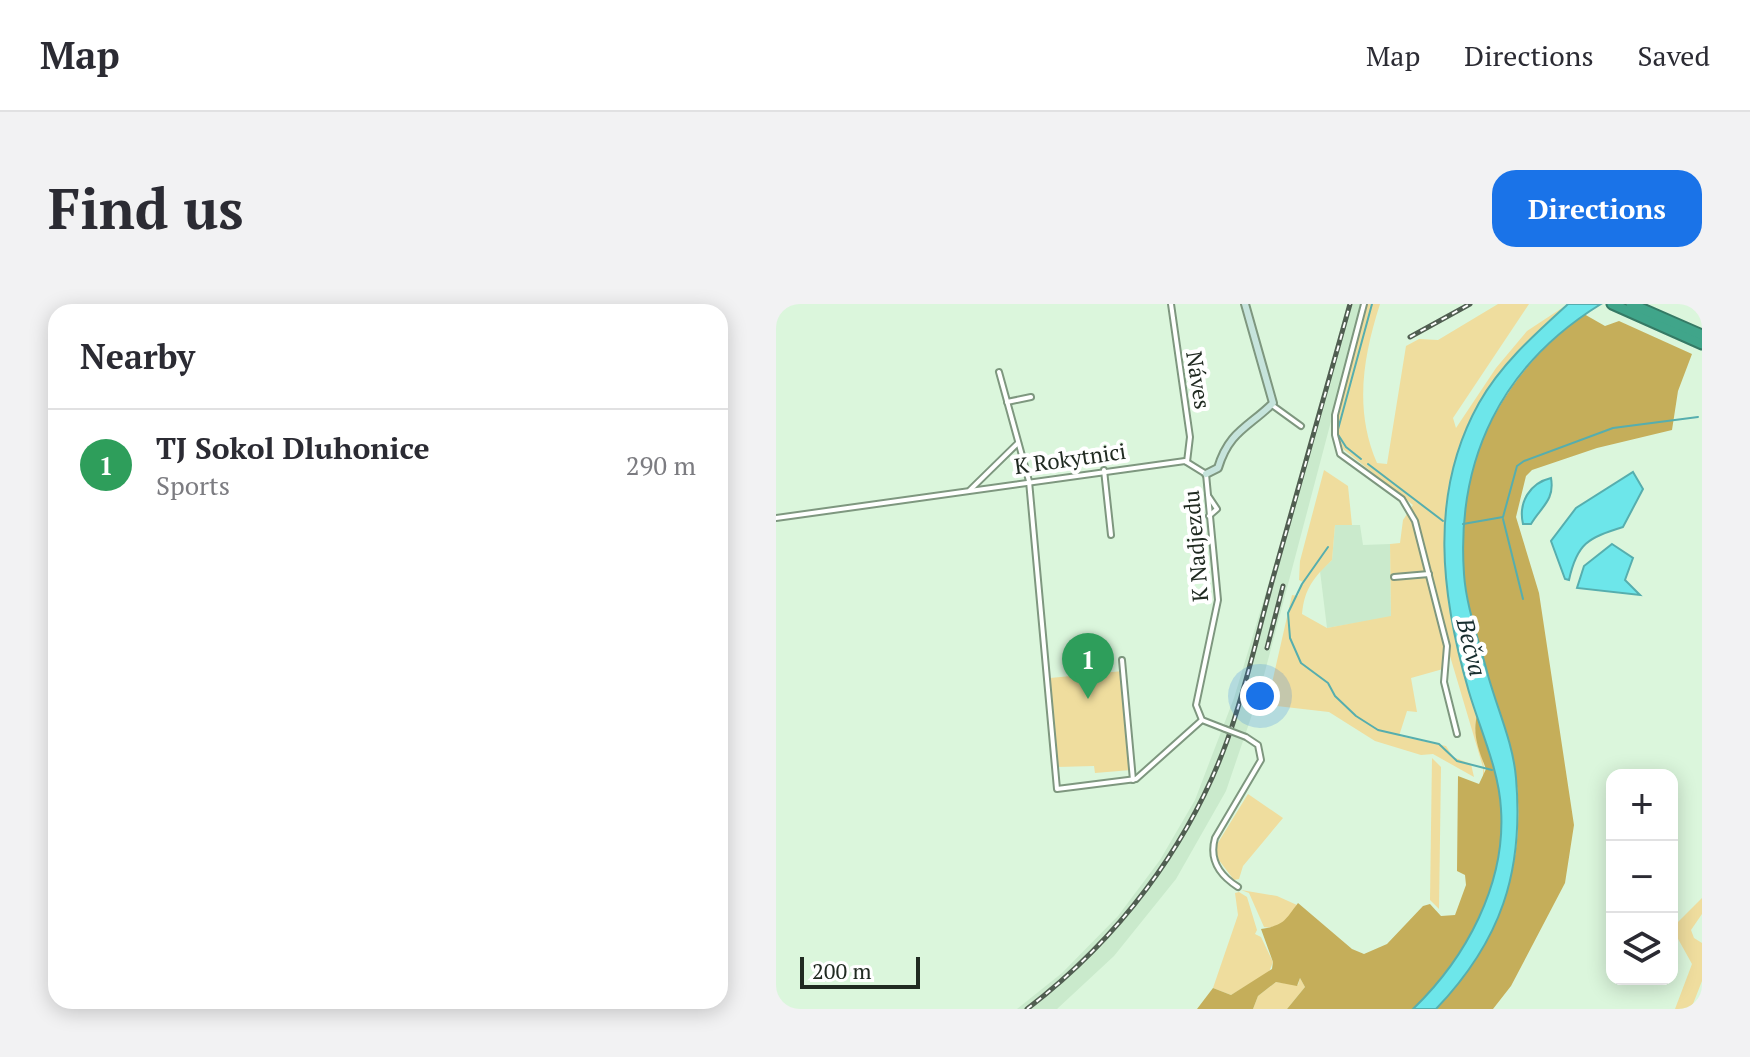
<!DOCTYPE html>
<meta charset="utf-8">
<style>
:root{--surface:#fff;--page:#f2f2f3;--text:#2b2b33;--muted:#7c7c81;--line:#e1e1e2;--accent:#1a73e8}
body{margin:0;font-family:"PT Serif",serif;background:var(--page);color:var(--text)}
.controls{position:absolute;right:24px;bottom:24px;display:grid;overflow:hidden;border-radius:16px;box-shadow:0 4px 20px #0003}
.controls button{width:72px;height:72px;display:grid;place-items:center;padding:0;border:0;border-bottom:2px solid var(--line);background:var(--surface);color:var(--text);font:40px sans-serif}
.scale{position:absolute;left:24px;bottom:20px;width:120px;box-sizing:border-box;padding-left:8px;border:4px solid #202a21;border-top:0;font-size:22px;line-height:28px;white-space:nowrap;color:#202a21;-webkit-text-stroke:6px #fff;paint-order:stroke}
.you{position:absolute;left:484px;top:392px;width:28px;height:28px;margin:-20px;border:6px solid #fff;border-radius:50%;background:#1a73e8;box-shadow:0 0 0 12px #1a73e833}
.badge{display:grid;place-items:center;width:52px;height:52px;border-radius:50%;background:var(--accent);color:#fff;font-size:26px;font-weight:700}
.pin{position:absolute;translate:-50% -66px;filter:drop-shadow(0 2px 4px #0008)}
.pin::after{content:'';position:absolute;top:42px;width:28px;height:24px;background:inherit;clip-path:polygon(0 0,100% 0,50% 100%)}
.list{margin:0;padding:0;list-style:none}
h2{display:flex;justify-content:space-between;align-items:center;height:104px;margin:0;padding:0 32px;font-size:34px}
h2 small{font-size:26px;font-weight:400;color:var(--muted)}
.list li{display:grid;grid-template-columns:52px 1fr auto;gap:24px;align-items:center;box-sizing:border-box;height:112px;padding:0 32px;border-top:2px solid var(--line)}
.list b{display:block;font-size:30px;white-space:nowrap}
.list p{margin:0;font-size:26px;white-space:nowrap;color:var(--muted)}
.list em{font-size:26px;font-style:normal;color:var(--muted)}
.icon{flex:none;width:44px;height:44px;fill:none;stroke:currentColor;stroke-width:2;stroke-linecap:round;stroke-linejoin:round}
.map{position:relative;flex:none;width:926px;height:705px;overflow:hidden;border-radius:24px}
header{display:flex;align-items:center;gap:48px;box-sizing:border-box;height:112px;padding:0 40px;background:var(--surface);border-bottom:2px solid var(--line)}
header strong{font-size:38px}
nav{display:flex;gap:44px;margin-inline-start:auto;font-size:28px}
.intro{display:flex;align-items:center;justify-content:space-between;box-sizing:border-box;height:192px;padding:0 48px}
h1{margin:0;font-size:56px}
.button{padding:20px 36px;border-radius:24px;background:var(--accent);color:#fff;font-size:28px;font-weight:700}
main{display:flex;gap:48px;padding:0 48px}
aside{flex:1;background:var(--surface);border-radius:24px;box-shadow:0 4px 20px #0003}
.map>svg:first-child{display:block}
.built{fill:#caeacc}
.green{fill:#efdd9e}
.forest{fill:#c5ae5a}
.water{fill:#6de6ea;stroke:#56aeae;stroke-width:2}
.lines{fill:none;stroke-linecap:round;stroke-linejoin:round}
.stream{stroke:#56aeae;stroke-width:2}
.street-casing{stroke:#7e977f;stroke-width:8}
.secondary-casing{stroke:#7e977f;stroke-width:10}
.highway-casing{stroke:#357a65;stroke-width:13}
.street{stroke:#fff;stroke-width:4}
.secondary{stroke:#c6e4dc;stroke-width:6}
.highway{stroke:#40a58a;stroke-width:9}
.rail-casing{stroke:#505e51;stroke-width:5}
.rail{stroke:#fff;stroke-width:2;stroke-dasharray:6;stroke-linecap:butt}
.street-bridge-casing{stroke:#7e977f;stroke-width:8;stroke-linecap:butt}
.street-bridge{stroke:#fff;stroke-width:4}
.labels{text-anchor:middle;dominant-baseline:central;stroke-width:8;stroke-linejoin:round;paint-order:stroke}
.street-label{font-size:22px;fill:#202a21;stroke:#fff}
.water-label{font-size:24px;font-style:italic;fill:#182e2f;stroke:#fff}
</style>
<header>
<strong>Map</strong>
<nav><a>Map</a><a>Directions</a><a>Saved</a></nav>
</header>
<div class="intro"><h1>Find us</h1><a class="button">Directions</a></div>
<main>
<aside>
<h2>Nearby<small></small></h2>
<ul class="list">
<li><span class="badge" style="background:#2e9e5b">1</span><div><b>TJ Sokol Dluhonice</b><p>Sports</p></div><em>290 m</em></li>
</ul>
</aside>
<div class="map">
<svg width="926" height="705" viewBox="0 0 926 705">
<rect width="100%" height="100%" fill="#dbf6dc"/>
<g class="built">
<polygon points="571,0 586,0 483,390 450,487 400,575 338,652 281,705 241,705 286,669 342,612 384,556 419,496 458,394 533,146"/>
<polygon points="559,221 584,221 587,241 614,240 615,313 551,324 544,267 556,256"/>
</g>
<g class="green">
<path d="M591,0H604C587,53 578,106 601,159L611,160L630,42L643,35L662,36L722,0H753L677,114L680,124L720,64L751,27L792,0C653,122 645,243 701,411C694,434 713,455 707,477V463L674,352L667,365L635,374L641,408L631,407L623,432L670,442L677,453L695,460L698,473L657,450L645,451L599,437L553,408L491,401L516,291L522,292L527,278L523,276L524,257L548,166L572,182L576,221H559L556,256C538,273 528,285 526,310L551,324L615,312L614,240L624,239L627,216L637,201L567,145L560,120Z"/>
<polygon points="347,367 355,466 319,469 318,462 281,463 274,374"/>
<polygon points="656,454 665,463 663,605 654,596"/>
<polygon points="472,490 507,514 467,562 463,575 458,576 439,551 440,542"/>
<path d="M465,586L501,592L521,601C516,613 501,626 488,623L473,589Z"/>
<polygon points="463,588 471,593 481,626 479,630 485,633 497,658 493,668 455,691 437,684 462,611 459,589"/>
<polygon points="926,594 926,610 915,626 918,634 926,639 926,677 915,705 899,705 916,660 896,624"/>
<polygon points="524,674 529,683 511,705 477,705 482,692 500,678 522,681"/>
</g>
<g class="forest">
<path d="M808,10L829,22L843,17L916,50L902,87L896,126L821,144L756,166L750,172L740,213L763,289L798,521L789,579L735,682L717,705H660C722,640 751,563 740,473C736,437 720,402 710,367C702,337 692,304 688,273C675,167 724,72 808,10Z"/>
<path d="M701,411C710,441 724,476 725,507C729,582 689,655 637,705H511L529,683L524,674L521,682L500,678L482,692L477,705H421L437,684L455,691L496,665L497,658L485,625C509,621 509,616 522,599L576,645L588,650L611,640L647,602L654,600L665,612L679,611L690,581L689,571L681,567L682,472L703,480L710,465C703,447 696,430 701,411Z"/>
</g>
<g class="water">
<path d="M792,0H825C726,61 680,154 688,270C690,301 702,334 710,364C719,400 737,437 740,474C748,568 725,637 660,705H637C690,654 730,580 725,505C723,466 704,425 693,388C665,292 652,190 703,99C725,60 759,30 792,0Z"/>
<path d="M857,168L867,185L847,223C812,234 801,239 793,276L789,275L775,237L800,204Z"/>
<path d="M775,174C779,196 765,203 755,220H747C742,198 754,179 775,174Z"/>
<polygon points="836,240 857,254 849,276 864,291 801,284 808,262"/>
</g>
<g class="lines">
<g class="stream">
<polyline points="585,155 570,143 561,129 596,0"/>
<polyline points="592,160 667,217"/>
<polyline points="727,215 747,295"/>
<polyline points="687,220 727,213 741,162 748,157 837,124 922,113"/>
<polyline points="552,243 526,280 512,309 514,334 525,359 552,379 559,392 580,412 602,426 663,440 681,457 716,466"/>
</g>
<g class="street-casing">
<g id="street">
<polyline points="395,0 414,133 411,158"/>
<polyline points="588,0 559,111 559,131 564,150 626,195 639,217 671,342 668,378 681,430"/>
<polyline points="223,68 253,177 281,485 360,475 426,416"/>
<polyline points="231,98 255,93"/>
<polyline points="496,101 525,122"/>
<polyline points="328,166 335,231"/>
<polyline points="194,186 242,139"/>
<polyline points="433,193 441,205 433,212"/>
<polyline points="0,214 409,157 430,170 442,296 420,401 426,416 449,425"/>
<polyline points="618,273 653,270"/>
<polyline points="346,356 357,476"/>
<path d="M462,583C443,571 433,555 439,534L485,456L482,441L470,433"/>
</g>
</g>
<g class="secondary-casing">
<path id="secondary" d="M430,170L442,164C453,127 473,123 497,99L469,0"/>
</g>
<g class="highway-casing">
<g id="highway">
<polyline points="836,0 926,40"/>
<polyline points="855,0 926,31"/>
</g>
</g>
<use href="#street" class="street"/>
<use href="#secondary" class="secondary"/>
<use href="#highway" class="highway"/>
<g class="rail-casing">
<g id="rail">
<polyline points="634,33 694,0"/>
<polyline points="491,344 507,282"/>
<path d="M251,705C341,636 412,544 451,437C470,384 482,328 497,274C523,183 549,92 574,0"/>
</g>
</g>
<use href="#rail" class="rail"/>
<g class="street-bridge-casing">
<polyline id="street-bridge" points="449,425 470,433"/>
</g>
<use href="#street-bridge" class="street-bridge"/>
</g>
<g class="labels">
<g class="street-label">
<text transform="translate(423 76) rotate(81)">Náves</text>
<text transform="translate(294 154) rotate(-8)">K Rokytnici</text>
<text transform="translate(419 242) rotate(-95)">K Nadjezdu</text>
</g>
<g class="water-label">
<text transform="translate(696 343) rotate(76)">Bečva</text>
</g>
</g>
</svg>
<div class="controls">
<button>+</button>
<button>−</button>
<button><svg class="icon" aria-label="layers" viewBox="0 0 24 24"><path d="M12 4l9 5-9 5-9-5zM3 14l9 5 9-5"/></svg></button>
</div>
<div class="scale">200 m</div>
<div class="you"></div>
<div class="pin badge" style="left:312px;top:395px;background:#2e9e5b">1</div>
</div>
</main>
